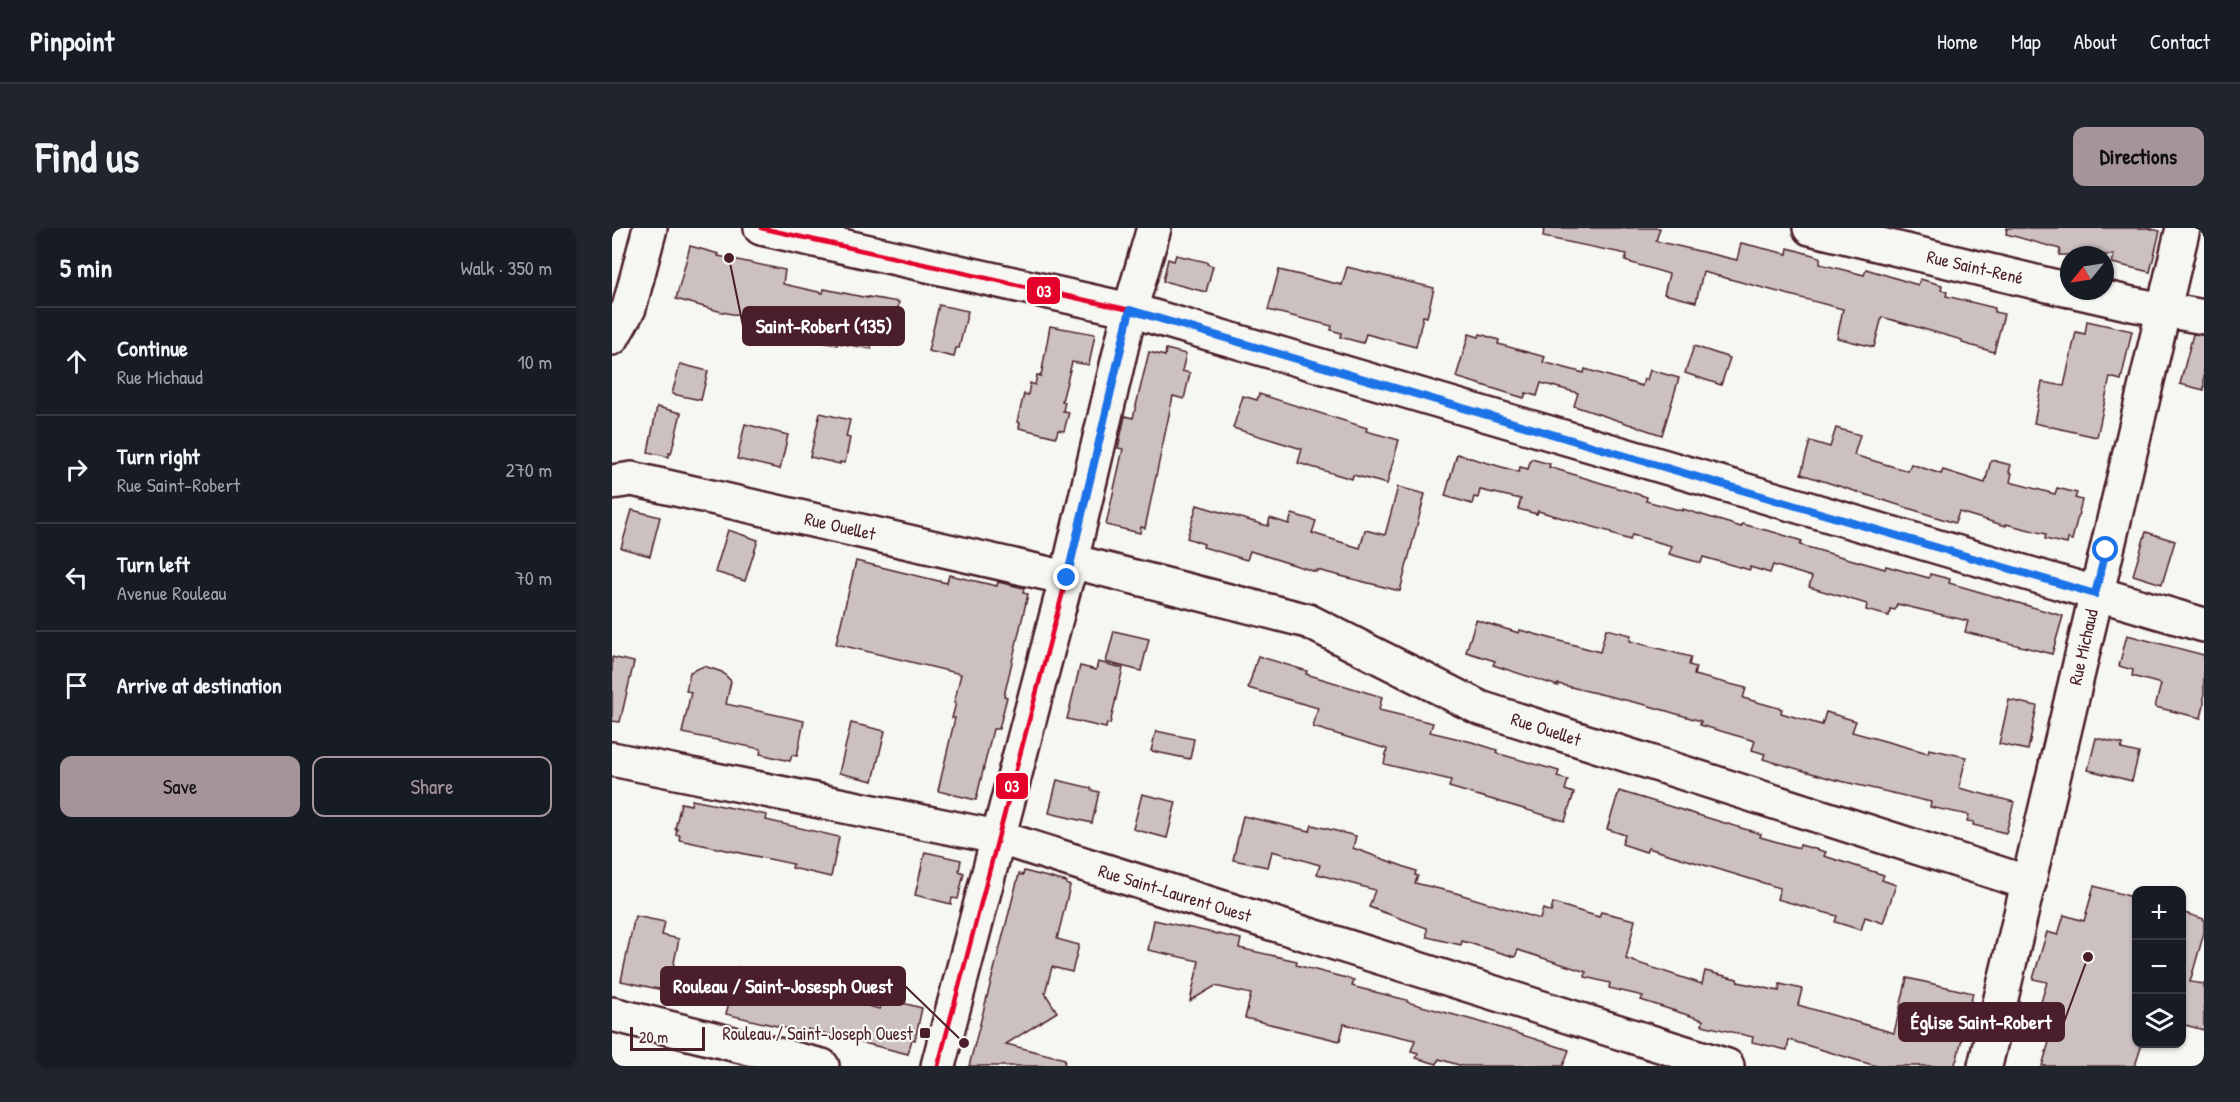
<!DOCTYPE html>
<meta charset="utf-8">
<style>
:root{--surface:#171b24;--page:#20242c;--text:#f1f3f6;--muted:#9ea1a6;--line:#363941;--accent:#a6949b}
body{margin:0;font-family:"Patrick Hand",sans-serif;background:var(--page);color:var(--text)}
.controls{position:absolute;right:18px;bottom:18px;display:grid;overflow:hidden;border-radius:12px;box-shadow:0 2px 4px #0004}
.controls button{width:54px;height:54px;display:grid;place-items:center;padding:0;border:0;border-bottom:2px solid var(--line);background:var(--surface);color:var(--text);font:30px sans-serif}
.compass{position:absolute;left:1448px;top:18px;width:54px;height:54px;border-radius:50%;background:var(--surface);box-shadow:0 2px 4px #0004;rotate:240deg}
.scale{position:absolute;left:18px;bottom:15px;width:75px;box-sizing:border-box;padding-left:6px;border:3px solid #4a1f2b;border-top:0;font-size:16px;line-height:21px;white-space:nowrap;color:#4a1f2b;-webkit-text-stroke:4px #f6f6f2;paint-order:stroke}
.stop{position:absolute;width:18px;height:18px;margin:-14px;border:4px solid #1a73e8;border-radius:50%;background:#fff}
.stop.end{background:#1a73e8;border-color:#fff;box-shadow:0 2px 6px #0008}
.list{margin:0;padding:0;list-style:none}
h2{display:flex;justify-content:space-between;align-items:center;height:78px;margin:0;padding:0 24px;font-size:26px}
h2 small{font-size:20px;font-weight:400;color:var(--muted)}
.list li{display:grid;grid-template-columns:39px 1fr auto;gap:18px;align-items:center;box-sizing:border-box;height:108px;padding:0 24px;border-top:2px solid var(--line)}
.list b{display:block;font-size:22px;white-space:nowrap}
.list p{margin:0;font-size:20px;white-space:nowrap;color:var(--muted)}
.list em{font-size:20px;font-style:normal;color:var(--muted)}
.actions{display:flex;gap:12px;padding:18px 24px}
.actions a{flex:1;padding:14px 0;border:2px solid var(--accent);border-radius:12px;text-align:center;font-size:21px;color:var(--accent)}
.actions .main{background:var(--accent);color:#111}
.icon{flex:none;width:33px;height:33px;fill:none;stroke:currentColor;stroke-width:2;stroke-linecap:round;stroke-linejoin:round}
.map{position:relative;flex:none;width:1592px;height:838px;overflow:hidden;border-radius:12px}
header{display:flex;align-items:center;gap:36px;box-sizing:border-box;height:84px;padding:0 30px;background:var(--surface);border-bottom:2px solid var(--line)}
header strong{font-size:28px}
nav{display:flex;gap:33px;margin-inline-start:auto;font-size:21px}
.intro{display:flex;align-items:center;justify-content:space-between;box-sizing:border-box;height:144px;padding:0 36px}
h1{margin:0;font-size:42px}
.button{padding:15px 27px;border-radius:12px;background:var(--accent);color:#111;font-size:21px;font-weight:700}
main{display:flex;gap:36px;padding:0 36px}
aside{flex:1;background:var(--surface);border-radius:12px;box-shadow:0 2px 4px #0004}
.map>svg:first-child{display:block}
.building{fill:#ccc1c0;stroke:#4a1f2b;stroke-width:1.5}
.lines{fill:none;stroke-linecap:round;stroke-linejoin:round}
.minor-casing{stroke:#4a1f2b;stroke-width:38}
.minor{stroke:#f6f6f2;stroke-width:33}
.bus-1-casing{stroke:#f6f6f2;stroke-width:9}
.bus-1{stroke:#e4002b;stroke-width:4.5}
.route{stroke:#1a73e8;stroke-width:8}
.poi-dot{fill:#4a1f2b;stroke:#f6f6f2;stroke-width:2}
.labels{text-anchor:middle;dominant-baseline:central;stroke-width:4.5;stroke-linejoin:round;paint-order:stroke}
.street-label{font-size:18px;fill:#4a1f2b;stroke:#f6f6f2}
.poi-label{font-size:18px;fill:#4a1f2b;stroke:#f6f6f2;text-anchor:end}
.leader{fill:none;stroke:#4a1f2b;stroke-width:2}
.callout-dot{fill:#4a1f2b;stroke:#f6f6f2;stroke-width:2}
.callout{fill:#4a1f2b;stroke:#4a1f2b;stroke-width:2}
.callout-label{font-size:20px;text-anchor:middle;font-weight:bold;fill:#fff}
.line-badge{stroke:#f6f6f2;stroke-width:2}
.badge-label{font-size:16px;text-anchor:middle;font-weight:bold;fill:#fff}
</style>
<header>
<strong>Pinpoint</strong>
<nav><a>Home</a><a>Map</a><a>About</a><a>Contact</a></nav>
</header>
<div class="intro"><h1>Find us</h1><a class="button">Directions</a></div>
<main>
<aside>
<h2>5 min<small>Walk · 350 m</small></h2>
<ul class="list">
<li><svg class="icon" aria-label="ahead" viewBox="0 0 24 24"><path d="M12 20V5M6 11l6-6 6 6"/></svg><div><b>Continue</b><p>Rue Michaud</p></div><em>10 m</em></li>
<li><svg class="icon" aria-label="right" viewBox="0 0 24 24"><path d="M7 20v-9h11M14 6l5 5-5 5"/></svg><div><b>Turn right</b><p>Rue Saint-Robert</p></div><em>270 m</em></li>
<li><svg class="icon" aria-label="left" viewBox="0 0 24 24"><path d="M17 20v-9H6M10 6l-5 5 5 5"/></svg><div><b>Turn left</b><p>Avenue Rouleau</p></div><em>70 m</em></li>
<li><svg class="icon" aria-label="arrive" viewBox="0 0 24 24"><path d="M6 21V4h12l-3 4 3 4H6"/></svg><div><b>Arrive at destination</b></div></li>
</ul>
<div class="actions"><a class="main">Save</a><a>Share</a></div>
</aside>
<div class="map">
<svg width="1592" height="838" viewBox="0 0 1592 838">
<rect width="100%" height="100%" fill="#f6f6f2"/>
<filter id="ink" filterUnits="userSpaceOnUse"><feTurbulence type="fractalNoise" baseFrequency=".0167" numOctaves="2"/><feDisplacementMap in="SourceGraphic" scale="12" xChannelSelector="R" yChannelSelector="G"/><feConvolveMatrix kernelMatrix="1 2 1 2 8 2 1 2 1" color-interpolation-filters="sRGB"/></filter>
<g filter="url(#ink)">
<g class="building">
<polygon points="932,0 1048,0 1044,13 1125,32 1129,15 1175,26 1176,20 1208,29 1208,36 1252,47 1254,41 1306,57 1308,51 1330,57 1329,62 1335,64 1334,68 1383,80 1382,84 1392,86 1382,124 1350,115 1350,112 1270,89 1262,119 1225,110 1231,81 1091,44 1084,74 1052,66 1057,46 1013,33 1015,26 931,9"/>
<polygon points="1395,0 1535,0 1548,3 1538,44 1500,35 1502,27 1447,27 1448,21 1394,6"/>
<polygon points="78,18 107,26 106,28 173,42 171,56 211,65 212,61 256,70 256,69 287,74 279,118 260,115 259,121 226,115 225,117 214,115 188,109 190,100 110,84 64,71"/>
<polygon points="564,27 595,34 595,36 601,38 594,64 551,53 556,31 562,33"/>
<polygon points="735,39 822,60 815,89 811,88 804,119 754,106 751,115 728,109 729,105 719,102 720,98 656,82 667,42 730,57"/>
<polygon points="327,77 356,83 347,120 344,120 342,129 316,123"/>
<polygon points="1475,93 1520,103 1509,152 1498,149 1485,209 1422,195 1430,154 1452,158 1464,104 1473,106"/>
<polygon points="438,98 483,106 477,137 460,134 450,173 453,174 451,183 457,184 452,203 446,202 444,209 407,200 408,195 405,194 412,166 416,167 418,155 423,157 425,147 429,148"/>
<polygon points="857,106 867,109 868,106 887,112 886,116 933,129 931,134 972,145 973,141 1030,158 1032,151 1035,152 1038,142 1067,150 1050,207 962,178 966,165 929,155 925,168 914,165 912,170 844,149"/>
<polygon points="1581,106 1592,107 1592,162 1568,156"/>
<polygon points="1082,118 1118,130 1109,157 1073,145"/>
<polygon points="554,121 574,126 570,143 578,145 572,171 561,168 533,300 529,299 528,305 494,297 511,221 506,220 513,188 521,190 537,124 553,128"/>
<polygon points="68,136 96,143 89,172 60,166"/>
<polygon points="647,166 755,200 754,203 787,212 775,256 741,247 740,251 686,235 690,221 621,200 631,168 645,172"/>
<polygon points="45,179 69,185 59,226 57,225 57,229 36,224"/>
<polygon points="208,185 238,192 234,209 238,210 233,235 228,234 228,236 198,229"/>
<polygon points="133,196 176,207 168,241 125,231"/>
<polygon points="1224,200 1248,207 1242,227 1296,243 1299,236 1329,246 1331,242 1373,255 1379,232 1399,237 1397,244 1400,245 1398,254 1443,266 1445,260 1465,265 1463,270 1470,272 1460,312 1456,311 1455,316 1433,311 1434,306 1394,296 1394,298 1347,284 1343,295 1189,246 1198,213 1218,219"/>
<polygon points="845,226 907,244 908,239 916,241 919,231 938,236 937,239 1035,269 1034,273 1071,283 1071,281 1129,299 1130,296 1165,305 1190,313 1188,317 1273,341 1274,338 1317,350 1318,346 1338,351 1337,355 1451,388 1440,426 1353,404 1356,393 1285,376 1283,382 1278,381 1277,388 1254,382 1255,376 1197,359 1200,349 1161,337 1158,345 1138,339 1138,342 1091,329 1089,335 1057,326 1060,318 1020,307 1018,312 999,306 999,304 926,283 925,286 906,281 909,271 868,262 866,270 862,269 860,276 833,268"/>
<polygon points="786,259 813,266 788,363 705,342 704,344 692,340 638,323 635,332 591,319 592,316 575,310 585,277 656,298 658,290 677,296 680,286 704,293 700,305 748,320 753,302 773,307"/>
<polygon points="20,282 48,289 38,328 9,320"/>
<polygon points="116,302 146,312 133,353 103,344"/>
<polygon points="1534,304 1563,313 1550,356 1521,347"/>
<polygon points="244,333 335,355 337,347 385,358 386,354 412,360 411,365 416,366 392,468 395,469 387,501 381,501 364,572 326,563 343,490 340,490 344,475 342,475 349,446 224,416"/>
<polygon points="864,392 907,405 908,402 988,424 994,401 1019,407 1018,413 1079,429 1077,437 1084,439 1082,447 1134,460 1131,470 1170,481 1169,485 1210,497 1214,484 1244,493 1240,504 1316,525 1317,521 1354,529 1347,560 1402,574 1394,605 1361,597 1362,594 1355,593 1357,587 1318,579 1319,574 1220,551 1151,531 1153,526 1140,522 1143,513 1088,497 1089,493 1034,477 946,456 946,458 881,437 883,433 854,424"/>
<polygon points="502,403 537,411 529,443 494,434"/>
<polygon points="1515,407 1592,427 1592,477 1589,490 1543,479 1549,456 1520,448 1521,442 1507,438"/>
<polygon points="646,428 695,443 694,446 770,469 767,482 821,495 818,504 860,514 885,522 884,525 947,543 945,549 956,552 953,562 962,565 953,593 837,559 839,552 772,536 775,521 701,499 706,480 636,460"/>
<polygon points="0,429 22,434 8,494 0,493"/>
<polygon points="486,434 511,440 498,496 495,495 494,500 455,491 468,438 484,442"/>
<polygon points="92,438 110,444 119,453 114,476 192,493 185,528 180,527 178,533 148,526 149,521 70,505 79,464 74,463 78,444"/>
<polygon points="1397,472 1425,478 1416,522 1387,516"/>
<polygon points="239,495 273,503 261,553 227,545"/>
<polygon points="544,503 582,511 578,531 539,523"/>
<polygon points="1484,510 1511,516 1509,521 1527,525 1520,553 1476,542"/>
<polygon points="445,552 479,560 479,562 487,564 480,595 437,585"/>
<polygon points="1007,563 1149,606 1148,609 1187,620 1188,617 1214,624 1212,628 1272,647 1270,652 1284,657 1271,695 1253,689 1249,702 1223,694 1225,688 1165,671 1168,660 1036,620 1034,624 1010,616 1013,607 995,601"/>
<polygon points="530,566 564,574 555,610 521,601"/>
<polygon points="80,572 155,587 154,592 227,609 219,649 180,640 181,636 67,612 68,607 64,607 65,601 63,601 69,575 79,577"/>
<polygon points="631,588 698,603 700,597 744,608 741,620 804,643 803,647 806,648 803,655 844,665 928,691 931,681 939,684 941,675 987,689 989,684 1023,692 1014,731 1090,756 1093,743 1125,751 1126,754 1167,763 1168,756 1190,761 1186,777 1282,805 1295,750 1361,765 1345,831 1342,838 1264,838 1177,812 1175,822 1140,814 1141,809 1090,797 1091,792 1029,772 1031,768 997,760 998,755 973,749 974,744 906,722 903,729 850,713 849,717 815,709 815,700 757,679 763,662 705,646 708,637 660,623 656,639 621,632"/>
<polygon points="313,624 349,632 347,643 352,645 346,671 340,670 339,676 303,667"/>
<polygon points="412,643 455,654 454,656 458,658 445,711 467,717 460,744 440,739 433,765 445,784 394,816 453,831 452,838 357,838 407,646 411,647"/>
<polygon points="1482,658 1524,670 1524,816 1530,816 1523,838 1430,838 1447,780 1429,774 1435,754 1421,751 1435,704 1446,707 1452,687 1472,693"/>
<polygon points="1569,684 1592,691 1592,705 1578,754 1592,756 1592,802 1569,796"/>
<polygon points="23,688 53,694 50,707 67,711 56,763 9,753"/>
<polygon points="542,692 629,711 627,720 685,733 684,737 742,752 740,758 743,759 795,772 795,774 879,797 957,822 951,838 850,838 827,831 825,836 804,830 806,825 799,823 803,812 732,796 728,813 633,790 639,766 603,758 578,773 587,733 536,722"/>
<polygon points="126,739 175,751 175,749 180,750 181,747 208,754 205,765 268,781 271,770 310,780 303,812 300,811 296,826 196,801 194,805 114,786"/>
</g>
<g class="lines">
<g class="minor-casing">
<g id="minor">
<polyline points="149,0 518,82 1592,397"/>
<polyline points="1198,0 1457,62"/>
<polyline points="1463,63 1520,76 1592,89"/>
<polyline points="0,110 17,80 38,0"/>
<polyline points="0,254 20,251 455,350"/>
<polyline points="459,333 696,393 868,480 1417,655"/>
<polyline points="0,531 385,609 1115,838"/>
<polyline points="0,786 210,838"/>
<polyline points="326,838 459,333 518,82 542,0"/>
<polyline points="1373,838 1571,0"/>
</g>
</g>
<use href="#minor" class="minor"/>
<g class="bus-1-casing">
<polyline id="bus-1" points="149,0 518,82 459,333 326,838"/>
</g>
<use href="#bus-1" class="bus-1"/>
</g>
</g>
<g class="lines" filter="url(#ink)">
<polyline class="route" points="455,350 518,82 1483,366 1494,322"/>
</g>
<rect class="poi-dot" x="307" y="799" width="12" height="12" rx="3"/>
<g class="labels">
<g class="street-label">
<text transform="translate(1363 39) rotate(13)">Rue Saint-René</text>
<text transform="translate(228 298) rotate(13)">Rue Ouellet</text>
<text transform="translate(1471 419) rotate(-77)">Rue Michaud</text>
<text transform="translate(934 501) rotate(18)">Rue Ouellet</text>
<text transform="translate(563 665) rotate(17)">Rue Saint-Laurent Ouest</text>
</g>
<g class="poi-label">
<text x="301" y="805">Rouleau / Saint-Joseph Ouest</text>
</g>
</g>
<path class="leader" d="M117 30L131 98M352 815L293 758M1476 729L1452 794"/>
<g class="callout-dot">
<circle cx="117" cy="30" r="6"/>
<circle cx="352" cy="815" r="6"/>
<circle cx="1476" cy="729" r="6"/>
</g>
<g class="callout">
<rect x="131" y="79" width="161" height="38" rx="6"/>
<rect x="49" y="739" width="244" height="38" rx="6"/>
<rect x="1287" y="775" width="165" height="38" rx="6"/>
</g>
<g class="callout-label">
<text x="212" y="105">Saint-Robert (135)</text>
<text x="171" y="765">Rouleau / Saint-Josesph Ouest</text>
<text x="1369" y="801">Église Saint-Robert</text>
</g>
<g class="line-badge">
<rect x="414" y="48" width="35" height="29" rx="6" fill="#e4002b"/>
<rect x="383" y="544" width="34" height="28" rx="6" fill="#e4002b"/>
</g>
<g class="badge-label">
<text x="432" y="69">03</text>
<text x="400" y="564">03</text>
</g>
</svg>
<div class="controls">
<button>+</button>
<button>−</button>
<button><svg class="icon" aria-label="layers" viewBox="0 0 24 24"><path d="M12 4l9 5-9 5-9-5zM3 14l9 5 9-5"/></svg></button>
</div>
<svg class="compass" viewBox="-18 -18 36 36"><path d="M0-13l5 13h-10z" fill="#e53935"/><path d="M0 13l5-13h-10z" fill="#9ea1a6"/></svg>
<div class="scale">20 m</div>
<div class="stop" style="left:1494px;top:322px"></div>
<div class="stop end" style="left:455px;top:350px"></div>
</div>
</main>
